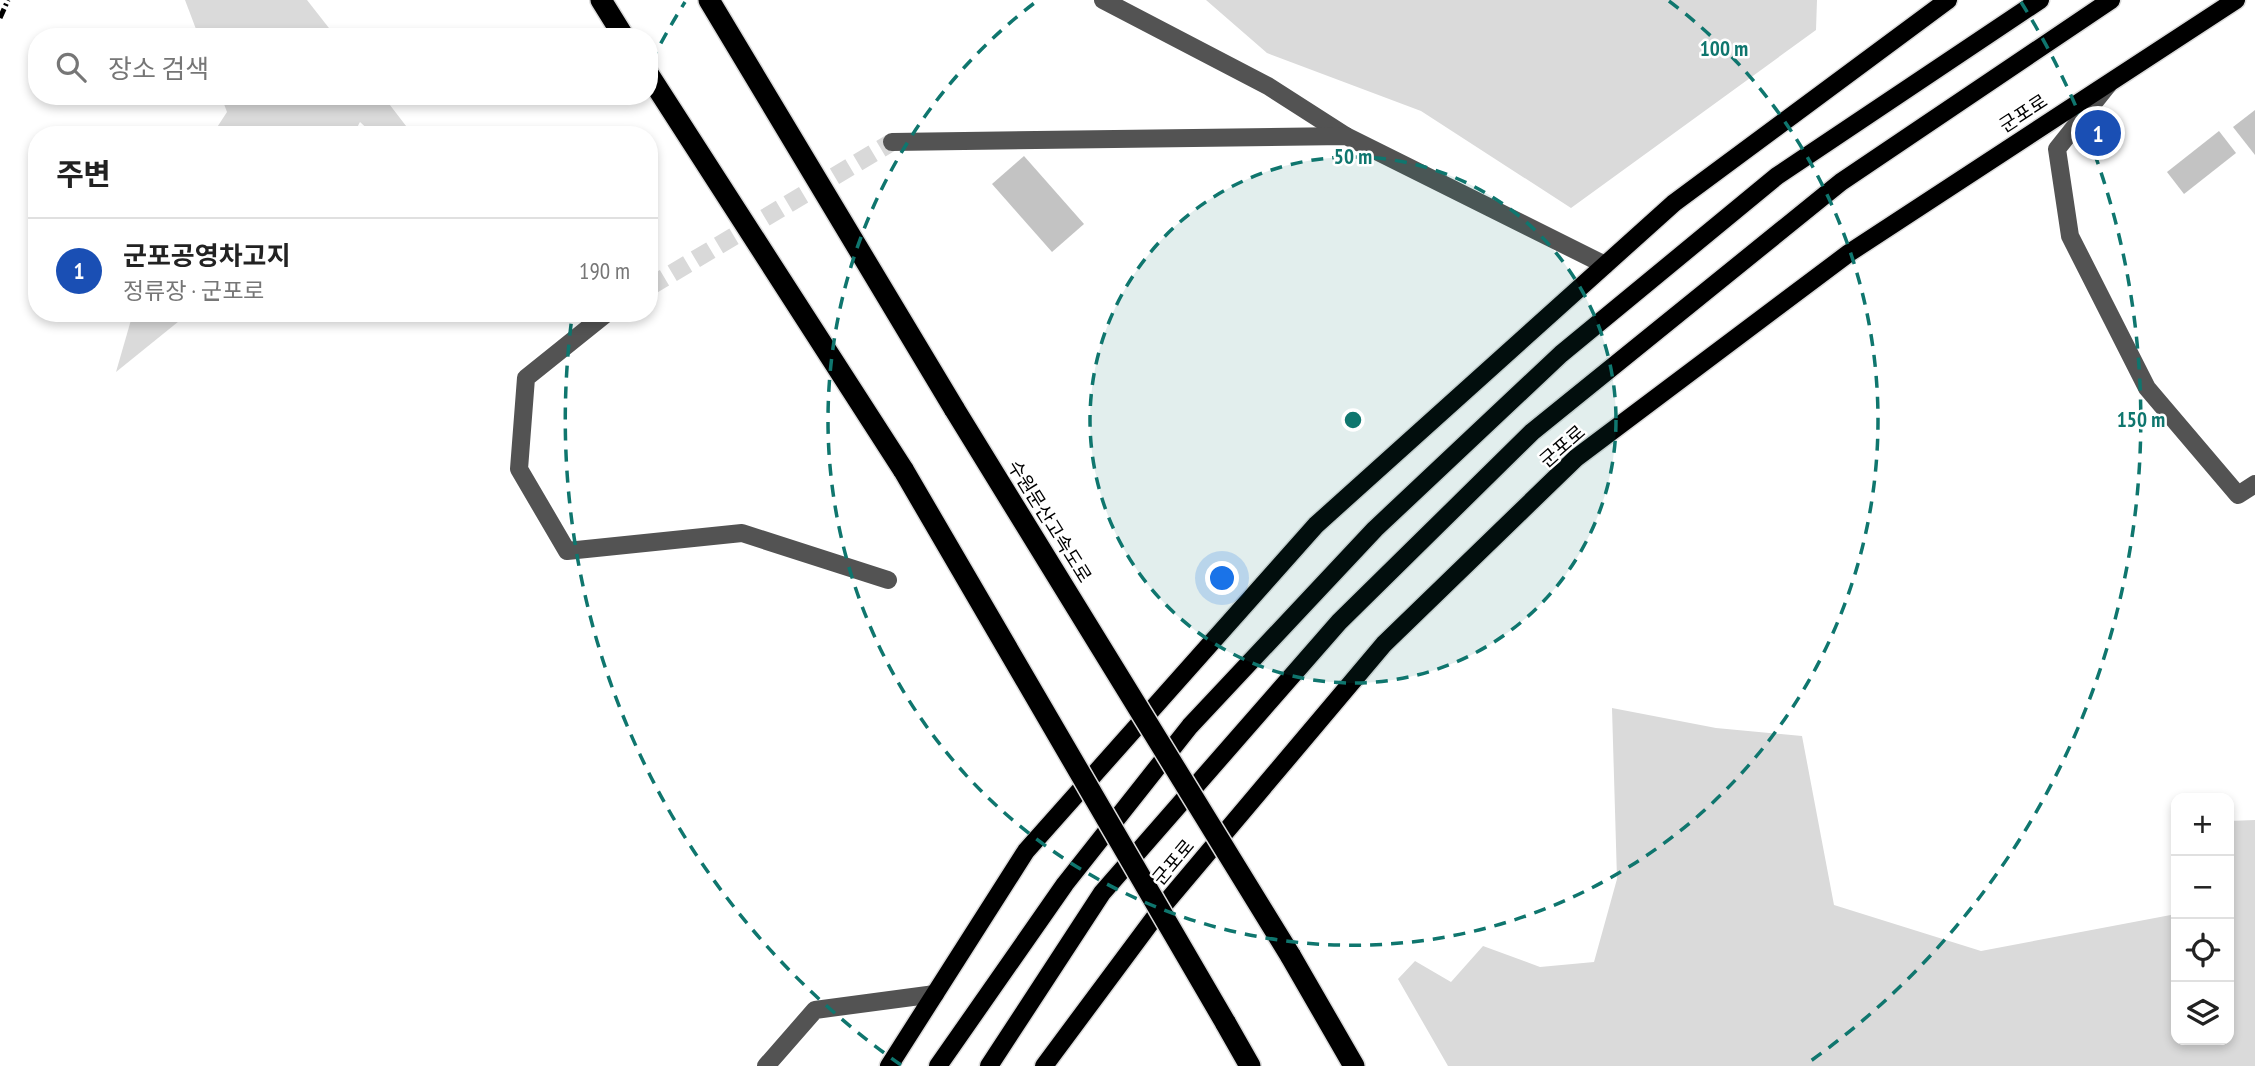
<!DOCTYPE html>
<html lang="ko">
<meta charset="utf-8">
<style>
:root{--surface:#fff;--page:#f2f2f2;--text:#222;--muted:#767676;--line:#e0e0e0;--accent:#000}
body{margin:0;font-family:"PT Sans Narrow","Noto Sans KR",sans-serif;background:var(--page);color:var(--text)}
.controls{position:absolute;right:21px;bottom:21px;display:grid;overflow:hidden;border-radius:14px;box-shadow:0 4px 10px #0003}
.controls button{width:63px;height:63px;display:grid;place-items:center;padding:0;border:0;border-bottom:2px solid var(--line);background:var(--surface);color:var(--text);font:35px sans-serif}
.you{position:absolute;left:1223px;top:579px;width:24px;height:24px;margin:-18px;border:5px solid #fff;border-radius:50%;background:#1a73e8;box-shadow:0 0 0 10px #1a73e833}
.badge{display:grid;place-items:center;width:46px;height:46px;border-radius:50%;background:var(--accent);color:#fff;font-size:23px;font-weight:700}
.pin{position:absolute;translate:-50% -50%;border:4px solid #fff;box-shadow:0 2px 7px #0006}
.list{margin:0;padding:0;list-style:none}
h2{display:flex;justify-content:space-between;align-items:center;height:91px;margin:0;padding:0 28px;font-size:30px}
h2 small{font-size:23px;font-weight:400;color:var(--muted)}
.list li{display:grid;grid-template-columns:46px 1fr auto;gap:21px;align-items:center;box-sizing:border-box;height:105px;padding:0 28px;border-top:2px solid var(--line)}
.list b{display:block;font-size:26px;white-space:nowrap}
.list p{margin:0;font-size:23px;white-space:nowrap;color:var(--muted)}
.list em{font-size:23px;font-style:normal;color:var(--muted)}
.icon{flex:none;width:38px;height:38px;fill:none;stroke:currentColor;stroke-width:2;stroke-linecap:round;stroke-linejoin:round}
.map{position:relative;flex:none;width:2255px;height:1066px;overflow:hidden}
.search{position:absolute;background:var(--surface);box-shadow:0 4px 10px #0003;left:28px;top:28px;width:630px;height:77px;display:flex;align-items:center;gap:18px;box-sizing:border-box;padding:0 24px;border-radius:28px;color:var(--muted);font-size:26px}
.panel{position:absolute;background:var(--surface);box-shadow:0 4px 10px #0003;left:28px;top:126px;width:630px;height:196px;border-radius:28px}
.map>svg:first-child{display:block}
.green{fill:#dadada}
.building{fill:#c3c3c3}
.lines{fill:none;stroke-linecap:round;stroke-linejoin:round}
.minor-tunnel{stroke:#d9d9d9;stroke-width:18;stroke-dasharray:18 9;stroke-linecap:butt}
.major-casing{stroke:#dbdbdb;stroke-width:21}
.highway-casing{stroke:#dbdbdb;stroke-width:24}
.minor{stroke:#535353;stroke-width:18}
.major{stroke:#000;stroke-width:18}
.highway{stroke:#000;stroke-width:21}
.rail{stroke:#000;stroke-width:5;stroke-dasharray:10 3.5 2 3.5;stroke-linecap:butt}
.highway-bridge-casing{stroke:#dbdbdb;stroke-width:24;stroke-linecap:butt}
.highway-bridge{stroke:#000;stroke-width:21}
.ring{fill:none;stroke:#0f766e;stroke-width:3.5;stroke-dasharray:12 9}
.labels{text-anchor:middle;dominant-baseline:central;stroke-width:5;stroke-linejoin:round;paint-order:stroke}
.street-label{font-size:19px;fill:#000;stroke:#fff}
.centre{fill:#0f766e;stroke:#fff;stroke-width:3.5}
.ring-label{font-size:21px;text-anchor:middle;font-weight:bold;fill:#0f766e;stroke:#fff;stroke-width:5;stroke-linejoin:round;paint-order:stroke}
</style>
<div class="map">
<svg width="2255" height="1066" viewBox="0 0 2255 1066">
<rect width="100%" height="100%" fill="#fff"/>
<g class="green">
<polygon points="185,0 307,0 336,37 199,37"/>
<polygon points="1206,0 1817,0 1816,30 1571,208 1421,111 1267,53"/>
<polygon points="221,96 383,96 413,135 374,135 360,122 353,135 212,135 227,112"/>
<polygon points="133,313 189,313 116,372"/>
<polygon points="1612,708 1716,728 1802,736 1834,905 1981,951 2176,914 2176,1040 2229,1040 2229,821 2255,820 2255,1066 1448,1066 1398,979 1415,961 1451,982 1483,946 1540,967 1594,962 1617,879"/>
</g>
<g class="building">
<polygon points="2255,110 2255,155 2233,127"/>
<polygon points="2219,131 2236,153 2184,194 2167,172"/>
<polygon points="1024,156 1084,224 1052,252 992,184"/>
</g>
<g class="lines">
<polyline class="minor-tunnel" points="649,287 892,142"/>
<g class="major-casing">
<g id="major">
<polyline points="889,1066 1026,851 1316,525 1674,203 1948,0"/>
<polyline points="938,1066 1065,884 1190,726 1375,529 1561,354 1777,176 2040,0"/>
<polyline points="989,1066 1102,893 1339,622 1532,432 1841,182 2111,0"/>
<polyline points="1044,1066 1163,906 1384,644 1576,458 1849,253 2236,0"/>
</g>
</g>
<g class="highway-casing">
<g id="highway">
<polyline points="601,0 624,37"/>
<polyline points="709,0 955,410"/>
<polyline points="649,75 904,471"/>
<polyline points="1290,955 1354,1066"/>
<polyline points="1225,1022 1250,1066"/>
</g>
</g>
<g class="minor">
<polyline points="1103,0 1268,86 1346,136"/>
<polyline points="2108,85 2057,149 2070,236 2147,388 2238,495 2255,484"/>
<polyline points="892,142 1346,136 1605,265"/>
<polyline points="607,313 526,378 519,469 567,551 742,533 888,580"/>
<polyline points="766,1066 815,1010 935,994"/>
</g>
<use href="#major" class="major"/>
<use href="#highway" class="highway"/>
<polyline class="rail" points="0,18 8,0"/>
<g class="highway-bridge-casing">
<g id="highway-bridge">
<polyline points="955,410 1290,955"/>
<polyline points="904,471 1225,1022"/>
</g>
</g>
<use href="#highway-bridge" class="highway-bridge"/>
</g>
<circle cx="1353" cy="420" r="263" fill="#0f766e" fill-opacity=".12"/>
<g class="ring">
<circle cx="1353" cy="420" r="263"/>
<path d="M1669 1A525 525 0 1 1 1037 1"/>
<path d="M901 1065A788 788 0 0 1 572 317M651 62A788 788 0 0 1 685 2M2021 2A788 788 0 0 1 1805 1065"/>
</g>
<g class="labels">
<g class="street-label">
<text transform="translate(2023 113) rotate(-33)">군포로</text>
<text transform="translate(1562 446) rotate(-41)">군포로</text>
<text transform="translate(1050 521) rotate(58)">수원문산고속도로</text>
<text transform="translate(1173 862) rotate(-50)">군포로</text>
</g>
</g>
<circle cx="1353" cy="420" r="10" class="centre"/>
<g class="ring-label">
<text x="1724" y="56">100 m</text>
<text x="1353" y="164">50 m</text>
<text x="2141" y="427">150 m</text>
</g>
</svg>
<div class="controls">
<button>+</button>
<button>−</button>
<button><svg class="icon" aria-label="locate" viewBox="0 0 24 24"><circle cx="12" cy="12" r="6"/><path d="M12 2v4M12 18v4M2 12h4M18 12h4"/></svg></button>
<button><svg class="icon" aria-label="layers" viewBox="0 0 24 24"><path d="M12 4l9 5-9 5-9-5zM3 14l9 5 9-5"/></svg></button>
</div>
<div class="you"></div>
<div class="pin badge" style="left:2098px;top:133px;background:#1a4fb4">1</div>
<div class="search"><svg class="icon" aria-label="search" viewBox="0 0 24 24"><circle cx="10" cy="10" r="6"/><path d="M15 15l6 6"/></svg>장소 검색</div>
<section class="panel">
<h2>주변<small></small></h2>
<ul class="list">
<li><span class="badge" style="background:#1a4fb4">1</span><div><b>군포공영차고지</b><p>정류장 · 군포로</p></div><em>190 m</em></li>
</ul>
</section>
</div>
